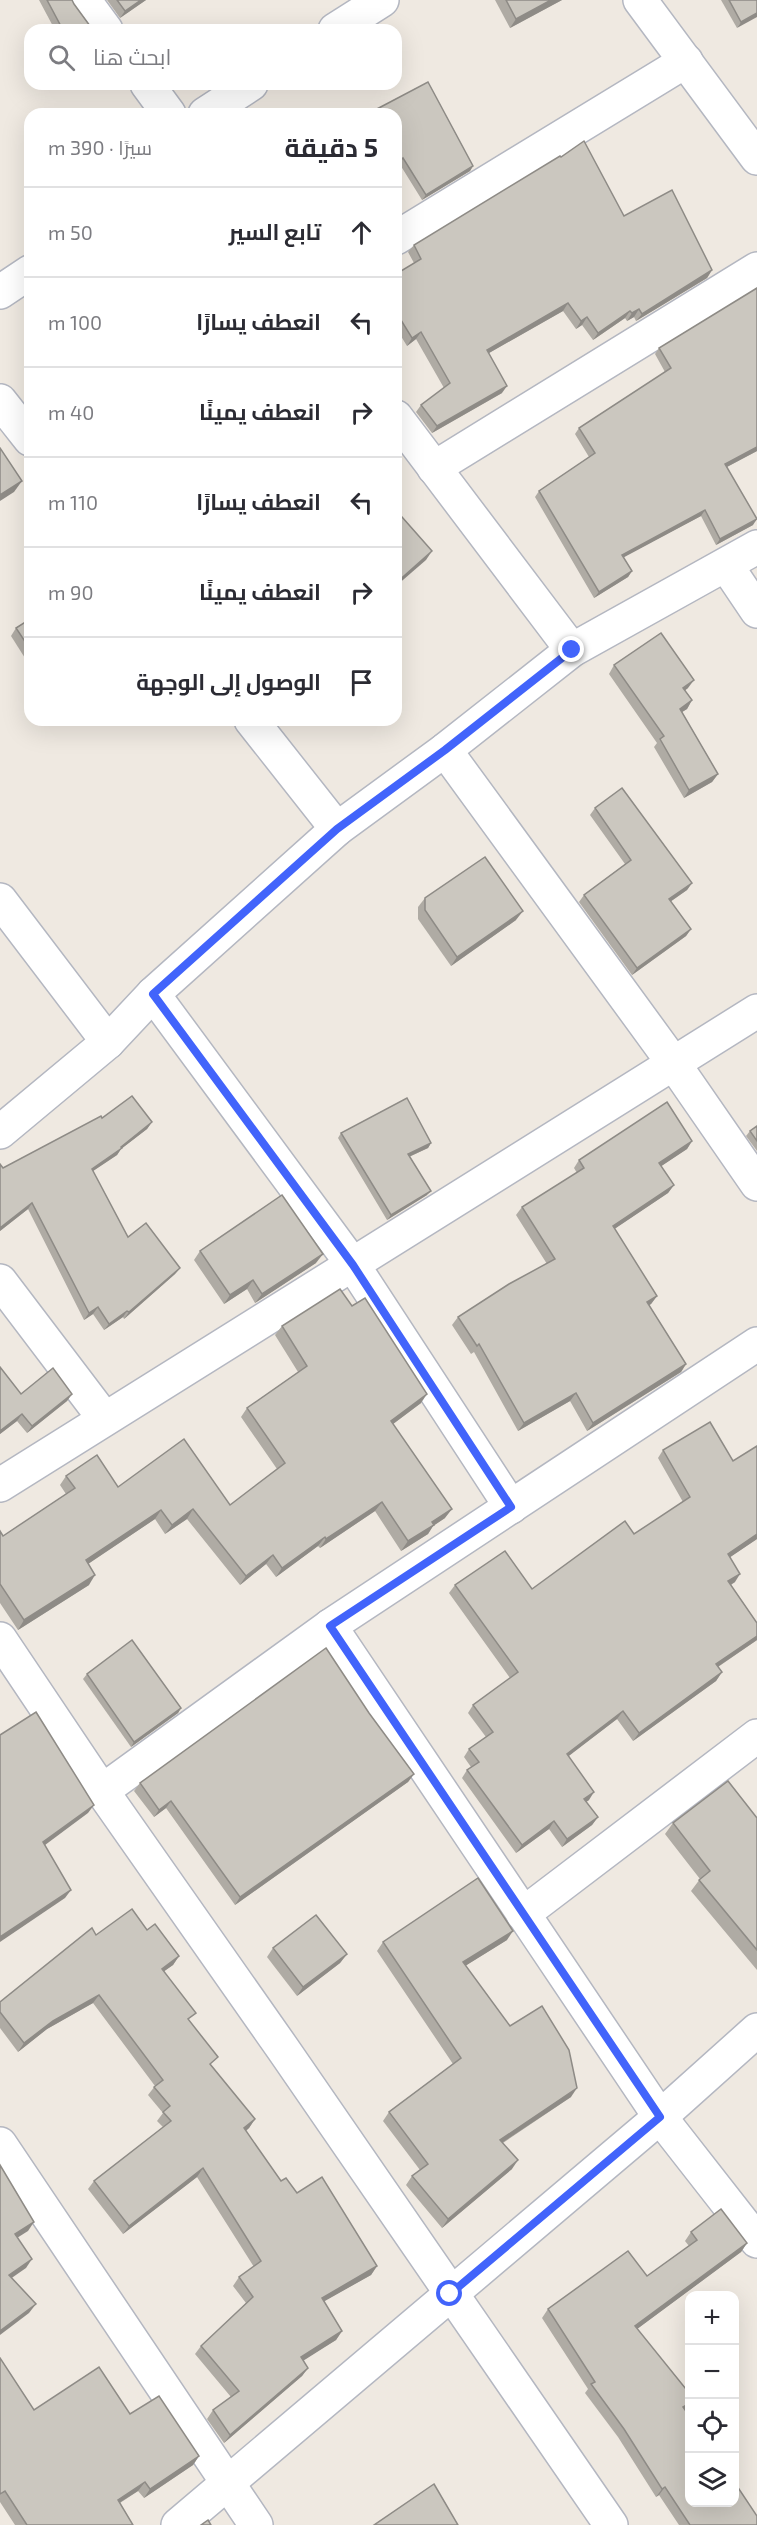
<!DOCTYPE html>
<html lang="ar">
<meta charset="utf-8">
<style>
:root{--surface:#fff;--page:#f2f2f3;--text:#2b2b33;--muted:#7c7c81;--line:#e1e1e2}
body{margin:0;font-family:"Exo 2",Cairo,sans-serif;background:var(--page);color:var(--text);direction:rtl}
.controls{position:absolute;right:18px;bottom:18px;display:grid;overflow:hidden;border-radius:12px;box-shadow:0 6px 24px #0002}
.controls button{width:54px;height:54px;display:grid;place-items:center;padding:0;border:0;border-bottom:2px solid var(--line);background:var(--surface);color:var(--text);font:30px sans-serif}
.stop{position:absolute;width:18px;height:18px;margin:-14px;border:4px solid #4264fb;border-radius:50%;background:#fff}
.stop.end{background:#4264fb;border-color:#fff;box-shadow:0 2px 6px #0008}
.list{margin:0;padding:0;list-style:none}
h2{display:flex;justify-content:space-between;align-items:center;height:78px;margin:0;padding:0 24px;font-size:26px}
h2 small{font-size:20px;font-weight:400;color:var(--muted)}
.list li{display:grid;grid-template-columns:39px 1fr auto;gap:18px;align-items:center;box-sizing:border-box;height:90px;padding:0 24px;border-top:2px solid var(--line)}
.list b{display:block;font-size:22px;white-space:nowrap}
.list em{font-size:20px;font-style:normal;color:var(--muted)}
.icon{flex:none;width:33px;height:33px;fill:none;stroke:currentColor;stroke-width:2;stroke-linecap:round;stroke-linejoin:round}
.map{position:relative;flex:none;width:757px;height:2525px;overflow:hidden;direction:ltr}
.search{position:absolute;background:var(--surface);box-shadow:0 6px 24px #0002;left:24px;top:24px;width:378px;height:66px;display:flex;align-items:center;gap:15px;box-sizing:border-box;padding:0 21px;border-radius:18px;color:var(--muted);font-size:22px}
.panel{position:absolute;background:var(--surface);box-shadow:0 6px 24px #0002;left:24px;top:108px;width:378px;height:618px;border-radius:18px;direction:rtl}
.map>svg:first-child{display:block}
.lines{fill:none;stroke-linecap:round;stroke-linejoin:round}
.minor-casing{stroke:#b4b7c1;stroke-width:36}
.minor{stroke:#fff;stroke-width:33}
.wall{fill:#afaba4}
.shaded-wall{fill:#8e8b86}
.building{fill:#cbc7bf;stroke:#8e8b86;stroke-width:1.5}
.route{stroke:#4264fb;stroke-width:8}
</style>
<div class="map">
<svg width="757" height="2525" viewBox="0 0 757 2525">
<rect width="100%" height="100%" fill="#efe9e1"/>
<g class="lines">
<g class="minor-casing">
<g id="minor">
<polyline points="84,0 106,30"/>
<polyline points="640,0 757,158"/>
<polyline points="335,30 382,0"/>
<polyline points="147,84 169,114"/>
<polyline points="205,114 251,84"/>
<polyline points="396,238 686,61"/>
<polyline points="0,292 30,272"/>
<polyline points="0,401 30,439"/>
<polyline points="396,417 572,650"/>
<polyline points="434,468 757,269"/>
<polyline points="726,565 757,611"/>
<polyline points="251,720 337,829"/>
<polyline points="445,750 674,1064 757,1184"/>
<polyline points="0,900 108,1042"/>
<polyline points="153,994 353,1265 511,1507"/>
<polyline points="0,1132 108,1042 153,994 337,829 445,750 572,650 757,547"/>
<polyline points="0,1281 104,1418"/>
<polyline points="0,1485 757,1011"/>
<polyline points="330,1626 660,2117 757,2241"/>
<polyline points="0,1639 102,1791 283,2049 611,2525"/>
<polyline points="102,1791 330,1626 757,1344"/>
<polyline points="523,1914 757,1736"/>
<polyline points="0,2144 256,2525"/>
<polyline points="178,2525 660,2117 757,2030"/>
</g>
</g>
<use href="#minor" class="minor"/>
</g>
<g class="wall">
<polygon points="39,0 72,0 74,4 93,30 55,30"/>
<polygon points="107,0 146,0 120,18"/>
<polygon points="495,0 562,0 510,28"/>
<polygon points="721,0 757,0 737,28"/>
<polygon points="428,82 473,166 470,171 422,200 399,163 397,164 396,162 396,114 372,114 375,110"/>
<polygon points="624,216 712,270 707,278 636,321 634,317 627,321 625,318 593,340 582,325 576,329 563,311 489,353 502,393 432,433 416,412 421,405 444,388 416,339 407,346 396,328 396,274 414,263 408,252 414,245"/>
<polygon points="757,288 757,451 727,467 753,525 716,545 701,516 623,557 632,571 628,577 594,598 535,497 539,491 589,457 575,434 579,428 665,372 655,354 659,348"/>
<polygon points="30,619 30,666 11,636 16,628"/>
<polygon points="614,665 688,688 685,690 692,700 687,709 682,712 718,774 712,782 684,798 654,747 657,743 609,674"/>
<polygon points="595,808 692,883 687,890 670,902 691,929 686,936 632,975 579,902 584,895 625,864 590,815"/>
<polygon points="425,898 516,920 451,966 418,919 418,907"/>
<polygon points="102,1118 152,1122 147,1129 121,1149 117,1155 93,1171 128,1237 180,1268 175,1274 124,1319 123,1317 104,1330 93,1314 84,1320 28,1209 0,1231 0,1164 3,1168"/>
<polygon points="757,1126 757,1151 746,1136 750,1131"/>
<polygon points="341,1133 431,1143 428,1148 409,1157 427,1195 387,1220 338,1138"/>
<polygon points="692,1141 687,1149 661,1166 674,1185 668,1193 614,1229 657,1296 651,1304 649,1305 686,1364 681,1372 587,1431 570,1401 518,1431 474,1352 471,1354 452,1325 458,1317 547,1264 516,1215 522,1207 577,1173 574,1168 579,1160"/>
<polygon points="200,1251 316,1263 255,1303 247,1289 224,1304 194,1260"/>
<polygon points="352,1306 421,1403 393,1424 445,1518 433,1526 428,1534 401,1551 375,1511 320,1548 318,1546 276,1577 266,1564 240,1585 187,1519 165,1534 155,1519 88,1564 89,1585 18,1630 0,1603 0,1531 3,1536 66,1494 60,1485 66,1476 118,1487 230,1505 277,1469 241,1417 247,1408 298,1372 275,1335 282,1326"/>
<polygon points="0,1367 21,1394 72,1394 67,1401 27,1433 17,1421 0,1434"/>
<polygon points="663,1450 757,1539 730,1557 735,1582 731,1585 757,1623 757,1640 718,1667 722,1672 716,1681 633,1741 617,1719 568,1756 589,1800 586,1802 598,1817 592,1825 562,1847 549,1829 516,1853 462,1778 467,1770 471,1767 464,1757 469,1749 486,1737 468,1713 473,1705 510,1678 449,1593 455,1585 532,1589 634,1534 683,1502 658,1458"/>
<polygon points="87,1674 181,1708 178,1713 131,1747 83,1679"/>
<polygon points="369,1713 414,1774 408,1782 235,1905 166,1808 154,1817 134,1791 140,1783"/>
<polygon points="757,1818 757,1970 691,1891 700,1879 665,1834 673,1823"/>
<polygon points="147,1930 179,1956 173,1965 164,1971 190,2022 211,2066 255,2119 249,2128 246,2131 281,2181 297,2193 377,2266 371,2275 324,2301 342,2331 336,2340 303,2360 308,2368 302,2376 224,2443 207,2419 213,2410 231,2397 195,2354 201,2346 246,2303 233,2286 239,2277 254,2267 197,2177 123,2234 88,2189 94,2181 163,2127 157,2121 163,2113 148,2095 155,2086 93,2003 47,2029 18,2052 0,2028 0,2002 96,1935"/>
<polygon points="507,1940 465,1966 510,2026 571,2097 503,2143 512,2169 442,2228 406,2185 412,2176 420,2170 383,2121 389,2112 453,2064 377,1951 383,1942"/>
<polygon points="273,1948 347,1954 340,1963 297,1996 267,1957"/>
<polygon points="691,2232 747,2243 741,2252 637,2329 690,2394 690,2406 685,2410 757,2525 679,2525 659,2495 656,2497 618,2437 585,2393 588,2389 542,2318 548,2309 647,2276 689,2246 685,2241"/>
<polygon points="0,2358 34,2410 130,2414 199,2456 193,2465 144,2498 138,2491 120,2503 133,2525 15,2525 0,2502"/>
</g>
<g class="shaded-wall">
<polygon points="141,0 146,0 120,18 125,11"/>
<polygon points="551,0 562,0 510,28 516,19"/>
<polygon points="757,13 757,17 737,28 741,22"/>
<polygon points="473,166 470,171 422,200 426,195"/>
<polygon points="712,270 707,278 636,321 642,314"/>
<polygon points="568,303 563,311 482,357 487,350"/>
<polygon points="639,309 634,317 627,321 632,313"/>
<polygon points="630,311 625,318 593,340 598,333"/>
<polygon points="587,317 582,325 576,329 581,321"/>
<polygon points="421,332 416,339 407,346 412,338"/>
<polygon points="507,386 502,393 432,433 437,426"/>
<polygon points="757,447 757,451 721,470 725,464"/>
<polygon points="22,481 14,492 0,501 0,495"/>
<polygon points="705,510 701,516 617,561 622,555"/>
<polygon points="757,519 753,525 716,545 720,539"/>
<polygon points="432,551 426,560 396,586 396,583"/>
<polygon points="632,571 628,577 594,598 599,592"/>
<polygon points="694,680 688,688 678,696 683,688"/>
<polygon points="692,700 687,709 674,717 680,709"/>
<polygon points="718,774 712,782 684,798 689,790"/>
<polygon points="692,883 687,890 664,906 669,899"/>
<polygon points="523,911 516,920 451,966 457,957"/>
<polygon points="691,929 686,936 632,975 637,968"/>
<polygon points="152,1122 147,1129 121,1149 117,1155 87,1175 92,1169"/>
<polygon points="692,1141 687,1149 654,1171 659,1163"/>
<polygon points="431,1143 428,1148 404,1159 408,1154"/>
<polygon points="674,1185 668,1193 607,1234 613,1226"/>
<polygon points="431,1191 427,1195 387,1220 391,1215"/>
<polygon points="32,1203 28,1209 0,1231 0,1228"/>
<polygon points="323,1254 316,1263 255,1303 262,1294"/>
<polygon points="180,1268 175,1274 124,1319 129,1312"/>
<polygon points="253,1280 247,1289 224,1304 230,1295"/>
<polygon points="657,1296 651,1304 641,1310 647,1302"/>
<polygon points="98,1307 93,1314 84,1320 89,1313"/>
<polygon points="127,1311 123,1317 104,1330 109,1324"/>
<polygon points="686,1364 681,1372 587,1431 593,1423"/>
<polygon points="576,1393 570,1401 518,1431 524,1423"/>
<polygon points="72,1394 67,1401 27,1433 32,1426"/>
<polygon points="427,1394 421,1403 385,1430 391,1421"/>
<polygon points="22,1414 17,1421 0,1434 0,1431"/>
<polygon points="382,1502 375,1511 320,1548 326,1539"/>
<polygon points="193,1509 187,1519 165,1534 172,1525"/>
<polygon points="452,1509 445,1518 433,1526 428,1534 401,1551 408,1541 432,1522"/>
<polygon points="161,1510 155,1519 79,1570 86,1560"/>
<polygon points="757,1534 757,1539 723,1562 728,1554"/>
<polygon points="325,1537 318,1546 276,1577 282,1568"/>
<polygon points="273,1555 266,1564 240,1585 246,1576"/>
<polygon points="740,1574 735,1582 723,1589 728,1581"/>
<polygon points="95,1575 89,1585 18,1630 24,1620"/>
<polygon points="757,1636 757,1640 710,1672 716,1664"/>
<polygon points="722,1672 716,1681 633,1741 639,1733"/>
<polygon points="181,1708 178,1713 131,1747 134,1742"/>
<polygon points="623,1711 617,1719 561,1762 567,1754"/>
<polygon points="414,1774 408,1782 235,1905 240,1897"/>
<polygon points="594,1792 589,1800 579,1807 584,1799"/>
<polygon points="171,1801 166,1808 154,1817 159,1810"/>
<polygon points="94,1805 88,1813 37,1851 43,1842"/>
<polygon points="598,1817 592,1825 562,1847 567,1839"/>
<polygon points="554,1821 549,1829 516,1853 522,1845"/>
<polygon points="71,1890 65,1898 0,1942 0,1937"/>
<polygon points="513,1931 507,1940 457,1971 463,1962"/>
<polygon points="347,1954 340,1963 297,1996 303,1987"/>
<polygon points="179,1956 173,1965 156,1977 162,1969"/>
<polygon points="99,1995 93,2003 47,2029 18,2052 24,2043 53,2021"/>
<polygon points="577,2088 571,2097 494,2148 500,2140"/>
<polygon points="255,2119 249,2128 238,2137 244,2128"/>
<polygon points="518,2160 512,2169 442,2228 448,2219"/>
<polygon points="203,2168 197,2177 123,2234 129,2226"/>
<polygon points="34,2222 28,2231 9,2243 15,2234"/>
<polygon points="747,2243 741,2252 629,2335 635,2326"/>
<polygon points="32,2259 26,2268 3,2284 9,2275"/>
<polygon points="377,2266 371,2275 316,2306 322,2298"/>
<polygon points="36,2304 29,2313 0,2335 0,2331"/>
<polygon points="342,2331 336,2340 295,2366 301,2357"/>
<polygon points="308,2368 302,2376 224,2443 230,2435"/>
<polygon points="690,2403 690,2406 688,2408 677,2416 683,2407"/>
<polygon points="199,2456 193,2465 144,2498 150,2489"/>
<polygon points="145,2482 138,2491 111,2508 118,2500"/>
<polygon points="665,2487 659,2495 656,2497 662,2489"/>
</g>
<g class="building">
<polygon points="47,0 72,0 74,4 93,30 63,30"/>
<polygon points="117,0 141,0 125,11"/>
<polygon points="506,0 551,0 516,19"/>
<polygon points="729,0 757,0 757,13 741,22"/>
<polygon points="428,82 473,166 426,195 403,158 401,160 396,151 396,114 376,114 375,110"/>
<polygon points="584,141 624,216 672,190 712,270 642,314 639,309 632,313 630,311 598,333 587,317 581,321 568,303 487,350 507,386 437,426 421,405 450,383 421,332 412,338 396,312 396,274 421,259 414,245 560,156 561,157"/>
<polygon points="757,288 757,447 725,464 757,519 720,539 705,510 622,555 632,571 599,592 539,491 595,453 579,428 671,368 659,348"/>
<polygon points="0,448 22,481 0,495"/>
<polygon points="402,517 432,551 396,583 396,522"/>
<polygon points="30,619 30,649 16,628"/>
<polygon points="661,633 694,680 683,688 692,700 680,709 718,774 689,790 660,739 664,736 614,665"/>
<polygon points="622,788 692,883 669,899 691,929 637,968 584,895 631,860 595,808"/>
<polygon points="485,857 523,911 457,957 425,910 425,898"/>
<polygon points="132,1096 152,1122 121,1147 122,1148 92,1169 128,1237 146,1223 180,1268 129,1312 127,1311 109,1324 98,1307 89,1313 32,1203 0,1228 0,1164 3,1168 101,1116 102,1118"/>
<polygon points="407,1098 431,1143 408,1154 431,1191 391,1215 341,1133"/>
<polygon points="667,1102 692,1141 659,1163 674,1185 613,1226 657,1296 647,1302 686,1364 593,1423 576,1393 524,1423 479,1344 477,1346 458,1317 509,1284 555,1259 522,1207 584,1168 579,1160"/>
<polygon points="757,1126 757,1141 750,1131"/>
<polygon points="282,1195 323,1254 262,1294 253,1280 230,1295 200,1251"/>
<polygon points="340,1289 352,1306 365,1298 427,1394 391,1421 452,1509 432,1522 434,1525 408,1541 382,1502 326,1539 325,1537 282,1568 273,1555 246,1576 193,1509 172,1525 161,1510 86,1560 95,1575 24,1620 0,1584 0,1531 3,1536 75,1488 66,1476 97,1455 118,1487 184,1439 230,1505 285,1463 247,1408 307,1366 282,1326"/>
<polygon points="0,1367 21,1394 53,1368 72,1394 32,1426 22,1414 0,1431"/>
<polygon points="710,1422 733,1461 757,1446 757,1534 728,1554 740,1574 728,1581 757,1623 757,1636 716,1664 722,1672 639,1733 623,1711 567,1754 594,1792 584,1799 598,1817 567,1839 554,1821 522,1845 467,1770 479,1762 469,1749 493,1732 473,1705 518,1672 455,1585 505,1551 532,1589 625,1521 634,1534 690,1497 663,1450"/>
<polygon points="132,1640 181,1708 134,1742 87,1674"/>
<polygon points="326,1648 369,1713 414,1774 240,1897 171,1801 159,1810 140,1783"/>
<polygon points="36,1712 94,1805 43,1842 71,1890 0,1937 0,1735"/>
<polygon points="728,1781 757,1818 757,1950 699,1880 710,1871 673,1823"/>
<polygon points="478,1878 513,1931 463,1962 510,2026 542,2006 569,2050 577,2088 500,2140 518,2160 448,2219 412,2176 428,2164 389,2112 461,2058 383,1942"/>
<polygon points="132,1909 147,1930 155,1924 179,1956 162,1969 196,2013 188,2019 218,2057 210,2064 255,2119 244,2128 281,2181 286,2178 297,2193 322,2177 377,2266 322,2298 342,2331 301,2357 308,2368 230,2435 213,2410 239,2391 201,2346 253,2297 239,2277 261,2261 203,2168 129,2226 94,2181 171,2121 163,2112 170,2106 154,2087 163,2080 99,1995 53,2021 24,2043 0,2012 0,2002 92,1928 96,1935"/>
<polygon points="316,1915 347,1954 303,1987 273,1948"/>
<polygon points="0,2165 34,2222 15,2234 32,2259 9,2275 36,2304 0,2331"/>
<polygon points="721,2209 747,2243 635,2326 690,2394 690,2403 683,2407 690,2417 690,2502 735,2502 735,2483 757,2516 757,2525 690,2525 665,2487 662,2489 624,2429 591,2384 595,2382 548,2309 628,2251 647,2276 697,2240 691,2232"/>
<polygon points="0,2358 34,2410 99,2367 130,2414 159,2396 199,2456 150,2489 145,2482 118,2500 133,2525 27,2525 5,2491 0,2494"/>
<polygon points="434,2484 458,2525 374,2525"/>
<polygon points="208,2520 211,2525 201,2525"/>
</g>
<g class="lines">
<polyline class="route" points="450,2294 660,2117 330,1626 511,1507 353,1265 153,994 337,829 445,750 572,650"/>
</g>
</svg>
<div class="controls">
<button>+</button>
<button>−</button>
<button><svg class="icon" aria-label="locate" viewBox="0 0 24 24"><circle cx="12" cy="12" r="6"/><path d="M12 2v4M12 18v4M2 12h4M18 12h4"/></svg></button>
<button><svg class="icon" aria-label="layers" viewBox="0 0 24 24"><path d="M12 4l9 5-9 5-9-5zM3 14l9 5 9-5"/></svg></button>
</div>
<div class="stop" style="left:450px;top:2294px"></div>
<div class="stop end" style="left:572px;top:650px"></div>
<div class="search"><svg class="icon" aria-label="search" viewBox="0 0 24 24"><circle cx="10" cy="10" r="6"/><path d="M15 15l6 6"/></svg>ابحث هنا</div>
<section class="panel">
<h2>5 دقيقة<small>سيرًا · 390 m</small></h2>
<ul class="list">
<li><svg class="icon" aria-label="ahead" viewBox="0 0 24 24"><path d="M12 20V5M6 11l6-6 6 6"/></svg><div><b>تابع السير</b></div><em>50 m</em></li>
<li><svg class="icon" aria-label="left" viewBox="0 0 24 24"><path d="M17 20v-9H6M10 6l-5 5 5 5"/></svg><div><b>انعطف يسارًا</b></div><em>100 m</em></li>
<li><svg class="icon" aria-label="right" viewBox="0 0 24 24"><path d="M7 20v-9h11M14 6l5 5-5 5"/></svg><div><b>انعطف يمينًا</b></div><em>40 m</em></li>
<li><svg class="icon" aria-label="left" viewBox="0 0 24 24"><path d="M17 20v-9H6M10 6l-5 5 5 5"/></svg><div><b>انعطف يسارًا</b></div><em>110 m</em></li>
<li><svg class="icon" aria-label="right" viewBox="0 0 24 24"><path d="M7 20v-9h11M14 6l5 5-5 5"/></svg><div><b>انعطف يمينًا</b></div><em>90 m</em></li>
<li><svg class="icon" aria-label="arrive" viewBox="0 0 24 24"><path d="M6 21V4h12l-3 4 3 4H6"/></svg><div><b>الوصول إلى الوجهة</b></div></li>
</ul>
</section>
</div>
